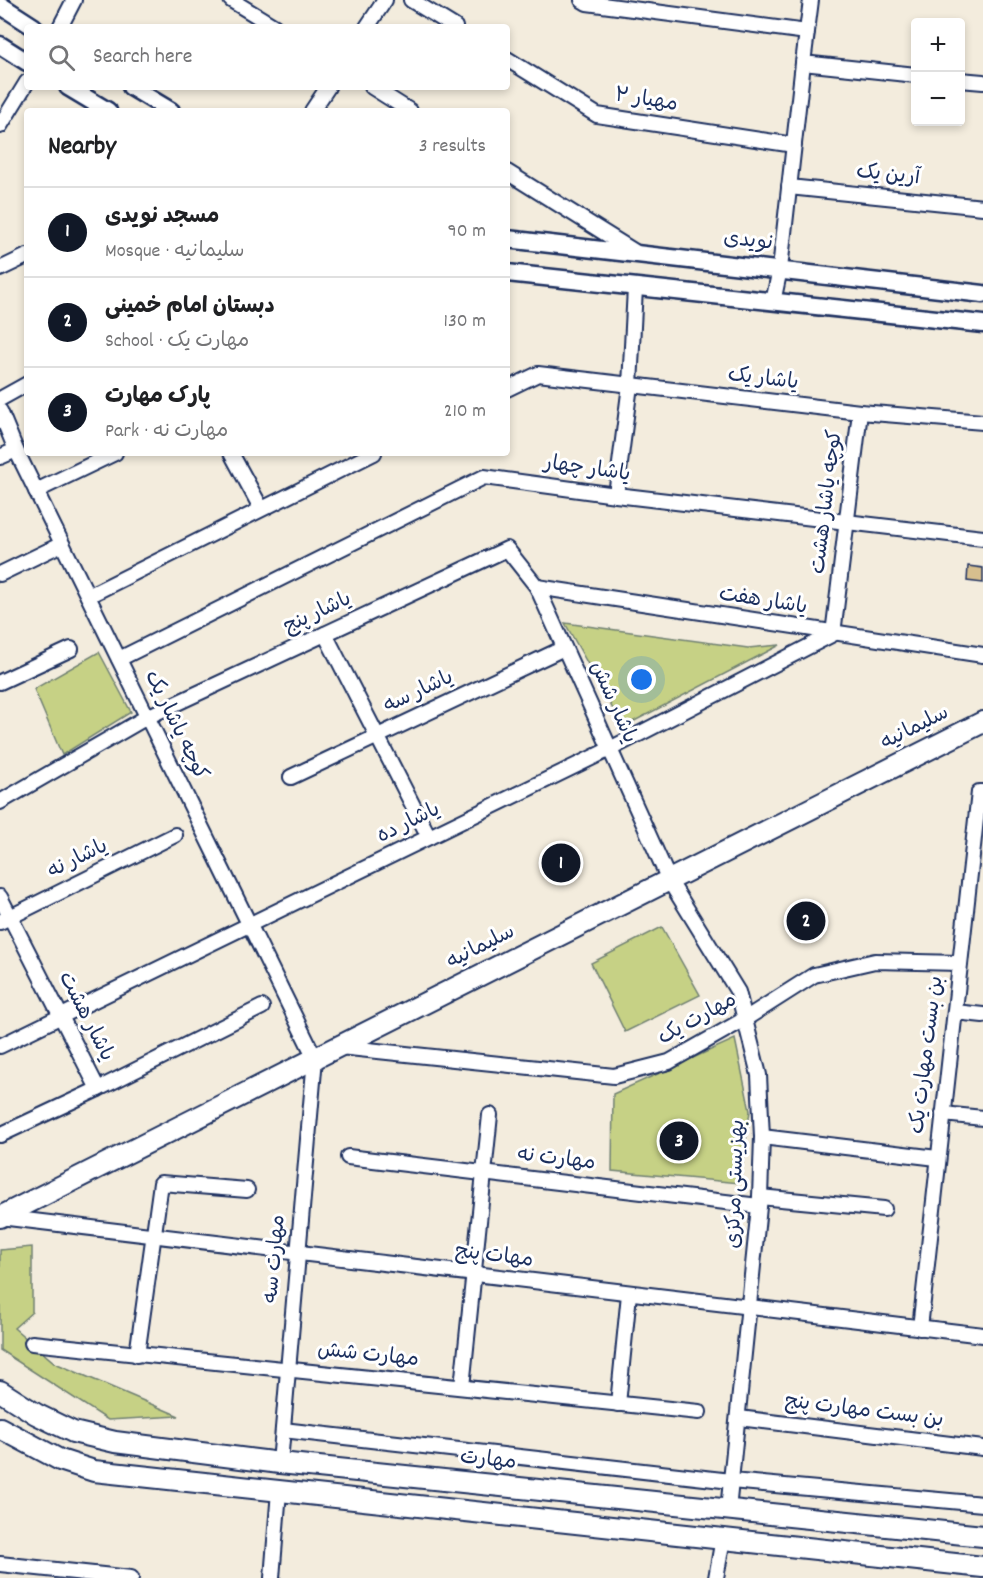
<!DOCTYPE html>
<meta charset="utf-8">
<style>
:root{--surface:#fff;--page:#f6f6f6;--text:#202124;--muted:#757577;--line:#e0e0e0;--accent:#111827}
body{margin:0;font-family:Dekko,"Playpen Sans Arabic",sans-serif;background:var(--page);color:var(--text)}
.controls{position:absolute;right:18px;top:18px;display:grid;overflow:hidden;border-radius:6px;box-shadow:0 3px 9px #0003}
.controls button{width:54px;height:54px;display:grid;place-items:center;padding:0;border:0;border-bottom:2px solid var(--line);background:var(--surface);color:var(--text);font:30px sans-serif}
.you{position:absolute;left:642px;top:680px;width:21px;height:21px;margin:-15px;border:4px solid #fff;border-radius:50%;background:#1a73e8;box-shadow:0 0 0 9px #1a73e833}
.badge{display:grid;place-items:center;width:39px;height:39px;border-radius:50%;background:var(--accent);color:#fff;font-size:20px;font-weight:700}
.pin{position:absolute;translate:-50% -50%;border:3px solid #fff;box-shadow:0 2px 6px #0006}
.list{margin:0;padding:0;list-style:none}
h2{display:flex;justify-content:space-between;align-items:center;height:78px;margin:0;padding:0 24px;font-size:26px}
h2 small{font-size:20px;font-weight:400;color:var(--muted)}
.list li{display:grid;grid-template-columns:39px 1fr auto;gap:18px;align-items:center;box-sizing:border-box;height:90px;padding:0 24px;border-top:2px solid var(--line)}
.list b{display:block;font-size:22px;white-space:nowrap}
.list p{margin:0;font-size:20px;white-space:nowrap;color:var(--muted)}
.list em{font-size:20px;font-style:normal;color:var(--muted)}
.icon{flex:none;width:33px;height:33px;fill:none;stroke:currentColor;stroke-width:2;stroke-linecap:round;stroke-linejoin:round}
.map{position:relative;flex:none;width:983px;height:1578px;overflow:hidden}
.search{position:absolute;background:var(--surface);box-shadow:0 3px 9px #0003;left:24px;top:24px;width:486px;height:66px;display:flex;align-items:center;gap:15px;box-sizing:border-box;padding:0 21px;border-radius:6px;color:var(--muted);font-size:22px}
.panel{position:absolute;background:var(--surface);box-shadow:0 3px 9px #0003;left:24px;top:108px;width:486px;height:348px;border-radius:6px}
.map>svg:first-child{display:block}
.green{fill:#c6d185;stroke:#708072;stroke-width:1.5}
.building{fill:#d7bf8e;stroke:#1b2f5e;stroke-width:1.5}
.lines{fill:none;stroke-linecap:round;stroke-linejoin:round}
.minor-casing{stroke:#1b2f5e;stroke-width:18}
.tertiary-casing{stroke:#1b2f5e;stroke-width:21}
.secondary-casing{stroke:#1b2f5e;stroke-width:24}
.minor{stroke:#fff;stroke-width:14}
.tertiary{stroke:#fff;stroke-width:16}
.secondary{stroke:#fff;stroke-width:20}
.labels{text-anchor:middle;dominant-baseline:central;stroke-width:6;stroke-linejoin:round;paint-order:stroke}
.street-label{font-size:21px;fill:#1b2f5e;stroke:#fff}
</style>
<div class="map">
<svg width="983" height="1578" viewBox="0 0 983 1578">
<rect width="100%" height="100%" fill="#f3ecdd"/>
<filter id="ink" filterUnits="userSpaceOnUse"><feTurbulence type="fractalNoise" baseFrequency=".0167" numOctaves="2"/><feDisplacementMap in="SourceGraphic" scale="12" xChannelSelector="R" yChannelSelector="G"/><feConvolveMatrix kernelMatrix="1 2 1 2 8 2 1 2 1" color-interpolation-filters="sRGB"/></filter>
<g filter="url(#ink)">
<g class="green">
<polygon points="565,623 748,648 780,645 623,727"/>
<polygon points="99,652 131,712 62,755 34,689"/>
<polygon points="662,927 700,995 625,1032 591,963"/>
<polygon points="735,1039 750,1111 740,1183 612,1171 613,1094"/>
<polygon points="32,1247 32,1312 14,1328 55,1363 179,1416 108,1420 0,1350 0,1250"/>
</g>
<polygon class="building" points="968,566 983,568 983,583 967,581"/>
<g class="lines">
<g class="minor-casing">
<g id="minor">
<polyline points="231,0 275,27"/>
<polyline points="411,0 455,27"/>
<polyline points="582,0 587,3 807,32"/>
<polyline points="811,0 803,63 916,75"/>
<polyline points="60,27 74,0"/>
<polyline points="367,27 385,0"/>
<polyline points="507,59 597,115 794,145"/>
<polyline points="960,80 983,82"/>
<polyline points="372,87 410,111"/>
<polyline points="312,111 328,87"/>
<polyline points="0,126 27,82"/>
<polyline points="507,172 635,252"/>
<polyline points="789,187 983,207"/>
<polyline points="0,269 27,256"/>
<polyline points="773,302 780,269 803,63"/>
<polyline points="507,389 538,374 860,412 983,422"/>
<polyline points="0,399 27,384"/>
<polyline points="0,411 16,450 315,1058 280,1463"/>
<polyline points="231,453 261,508"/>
<polyline points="0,457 16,450"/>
<polyline points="36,491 115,453"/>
<polyline points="616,495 630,385 635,288"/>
<polyline points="0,574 62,544"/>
<polyline points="537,587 983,655"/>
<polyline points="88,596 374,453"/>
<polyline points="325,634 429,837"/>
<polyline points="119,659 484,477 616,495 983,538"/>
<polyline points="0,682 71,649"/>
<polyline points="291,777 564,648"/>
<polyline points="0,802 147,717 507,549 537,587 669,880 738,992 759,1075 762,1137 760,1197 728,1510"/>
<polyline points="0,897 98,1089 262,1007"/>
<polyline points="0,922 175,835"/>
<polyline points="955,1012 983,1015"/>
<polyline points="0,1046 610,749 833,634 860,412"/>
<polyline points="340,1047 614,1076 669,1062 745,1019 814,975 875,961 960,963"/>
<polyline points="943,1114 983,1118"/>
<polyline points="0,1135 98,1089"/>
<polyline points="762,1137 937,1158"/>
<polyline points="348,1157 759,1206"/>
<polyline points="760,1197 884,1209"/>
<polyline points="0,1217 983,1335"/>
<polyline points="920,1328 979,792 983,792"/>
<polyline points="32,1343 699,1412"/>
<polyline points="137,1355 161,1183 247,1190"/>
<polyline points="462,1387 490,1115"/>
<polyline points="618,1404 629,1294"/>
<polyline points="739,1418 983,1448"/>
<polyline points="283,1430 731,1481 983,1504"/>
<polyline points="0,1564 131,1578"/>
<polyline points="272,1578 279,1491"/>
<polyline points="716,1578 723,1538"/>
</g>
</g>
<g class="tertiary-casing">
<g id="tertiary">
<polyline points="0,5 34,27"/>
<polyline points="0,45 27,62"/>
<polyline points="68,87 108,111"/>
<polyline points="131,87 171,111"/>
<polyline points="507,239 983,294"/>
<polyline points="507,273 983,324"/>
</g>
</g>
<g class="secondary-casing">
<g id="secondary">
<polyline points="0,1217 983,722"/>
<polyline points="0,1391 36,1414 73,1432 115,1442 280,1463 983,1536"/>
<polyline points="0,1428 60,1460 94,1471 983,1567"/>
</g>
</g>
<use href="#minor" class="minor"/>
<use href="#tertiary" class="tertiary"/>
<use href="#secondary" class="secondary"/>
</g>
</g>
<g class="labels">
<g class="street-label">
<text transform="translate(646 101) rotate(9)">مهیار ۲</text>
<text transform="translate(888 176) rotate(6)">آرین یک</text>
<text transform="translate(748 242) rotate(6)">نویدی</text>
<text transform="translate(763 380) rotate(7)">یاشار یک</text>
<text transform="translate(587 470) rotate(8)">یاشار چهار</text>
<text transform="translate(828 502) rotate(-83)">کوچه یاشار هشت</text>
<text transform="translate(763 602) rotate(9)">یاشار هفت</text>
<text transform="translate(318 614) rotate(-25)">یاشار پنج</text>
<text transform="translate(419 693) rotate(-25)">یاشار سه</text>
<text transform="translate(612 703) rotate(66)">یاشار شش</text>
<text transform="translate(175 726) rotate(64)">کوچه یاشار یک</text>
<text transform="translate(915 729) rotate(-27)">سلیمانیه</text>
<text transform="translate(409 824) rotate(-26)">یاشار ده</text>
<text transform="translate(78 860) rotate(-26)">یاشار نه</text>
<text transform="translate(481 948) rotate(-27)">سلیمانیه</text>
<text transform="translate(85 1017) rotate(63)">یاشار هشت</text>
<text transform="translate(698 1020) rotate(-29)">مهارت یک</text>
<text transform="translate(928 1055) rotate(-83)">بن بست مهارت یک</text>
<text transform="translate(556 1160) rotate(7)">مهارت نه</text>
<text transform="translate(737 1184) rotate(-88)">بهزیستی مرکزی</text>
<text transform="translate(494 1257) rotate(7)">مهات پنج</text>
<text transform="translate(276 1259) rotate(-85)">مهارت سه</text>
<text transform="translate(368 1356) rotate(6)">مهارت شش</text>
<text transform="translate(864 1412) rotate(7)">بن بست مهارت پنج</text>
<text transform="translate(488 1461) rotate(6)">مهارت</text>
</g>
</g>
</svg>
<div class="controls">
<button>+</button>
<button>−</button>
</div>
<div class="you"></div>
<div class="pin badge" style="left:561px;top:863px">1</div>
<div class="pin badge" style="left:806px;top:921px">2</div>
<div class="pin badge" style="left:679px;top:1141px">3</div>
<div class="search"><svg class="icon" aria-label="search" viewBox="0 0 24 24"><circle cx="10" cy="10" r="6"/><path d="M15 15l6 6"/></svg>Search here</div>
<section class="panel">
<h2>Nearby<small>3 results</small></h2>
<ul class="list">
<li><span class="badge">1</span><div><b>مسجد نویدی</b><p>Mosque · سلیمانیه</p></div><em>90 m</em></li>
<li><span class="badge">2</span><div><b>دبستان امام خمینی</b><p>School · مهارت یک</p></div><em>130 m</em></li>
<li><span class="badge">3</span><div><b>پارک مهارت</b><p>Park · مهارت نه</p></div><em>210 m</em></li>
</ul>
</section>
</div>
